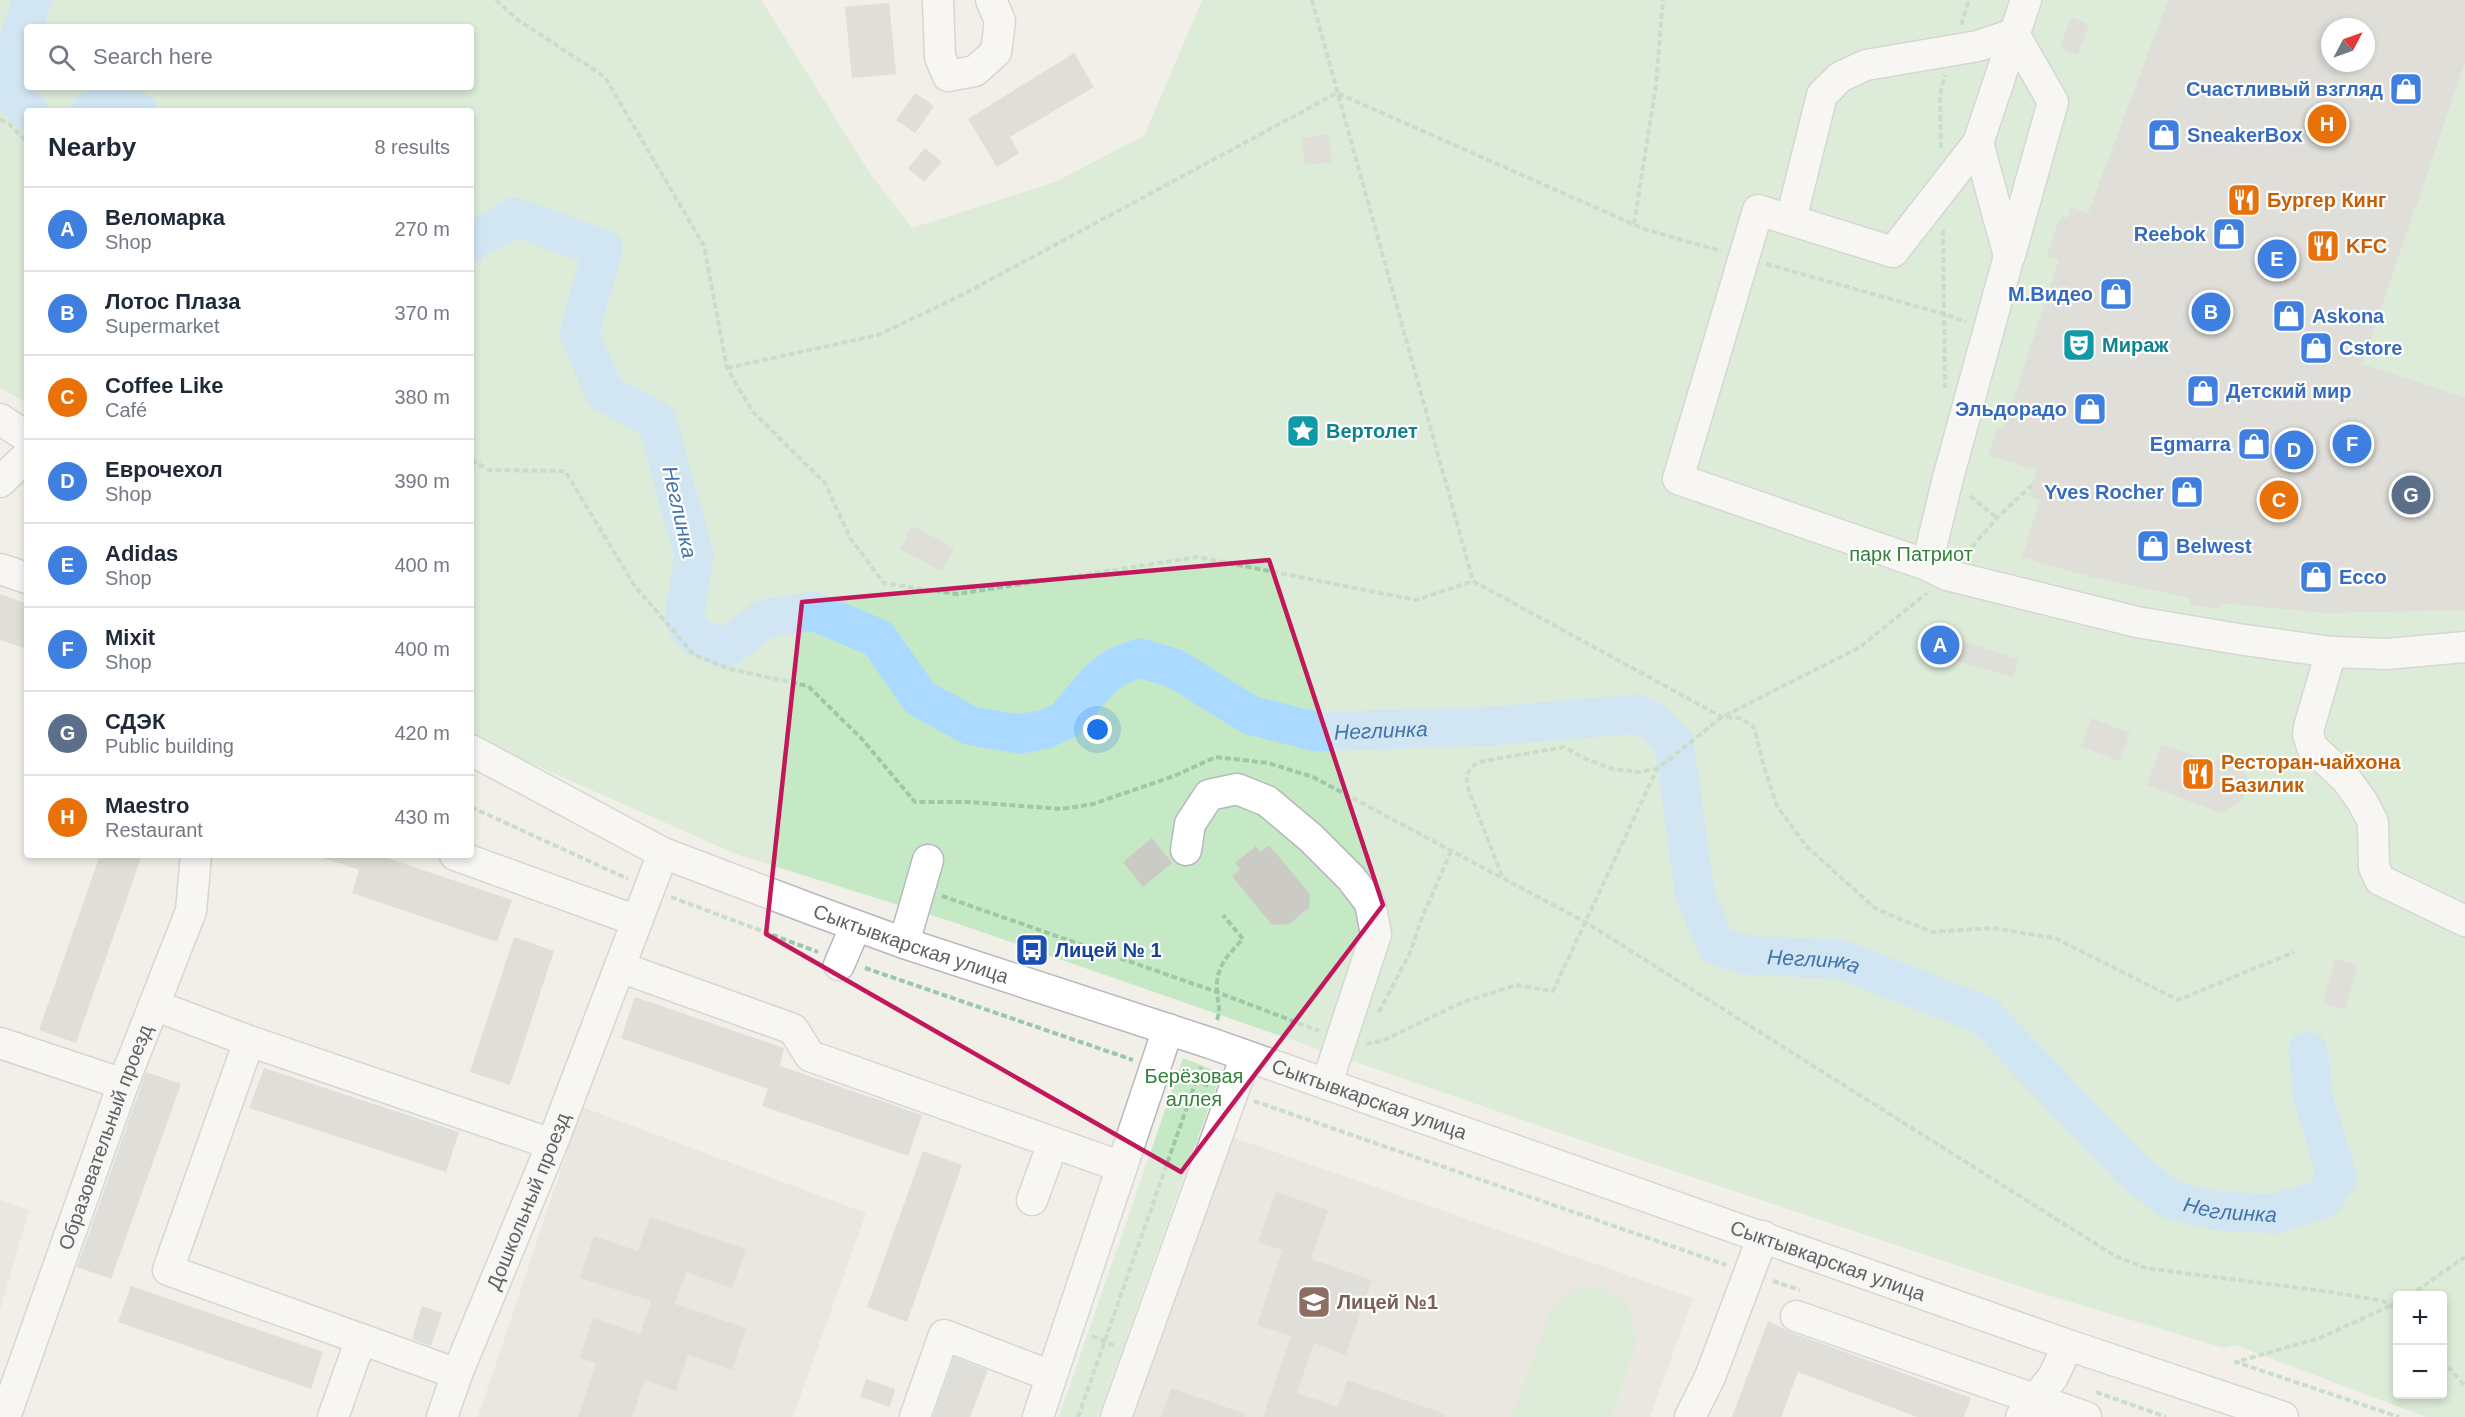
<!DOCTYPE html>
<meta charset="utf-8">
<style>
:root{--surface:#fff;--page:#f6f6f7;--text:#1f2937;--muted:#747a83;--line:#e0e1e3;--accent:#ea4335}
body{margin:0;font-family:Arial,sans-serif;background:var(--page);color:var(--text)}
.controls{position:absolute;right:18px;bottom:18px;display:grid;overflow:hidden;border-radius:6px;box-shadow:0 3px 9px #0003}
.controls button{width:54px;height:54px;display:grid;place-items:center;padding:0;border:0;border-bottom:2px solid var(--line);background:var(--surface);color:var(--text);font:30px sans-serif}
.compass{position:absolute;left:2321px;top:18px;width:54px;height:54px;border-radius:50%;background:var(--surface);box-shadow:0 3px 9px #0003;rotate:49deg}
.you{position:absolute;left:1098px;top:730px;width:21px;height:21px;margin:-15px;border:4px solid #fff;border-radius:50%;background:#1a73e8;box-shadow:0 0 0 9px #1a73e833}
.badge{display:grid;place-items:center;width:39px;height:39px;border-radius:50%;background:var(--accent);color:#fff;font-size:20px;font-weight:700}
.pin{position:absolute;translate:-50% -50%;border:3px solid #fff;box-shadow:0 2px 6px #0006}
.list{margin:0;padding:0;list-style:none}
h2{display:flex;justify-content:space-between;align-items:center;height:78px;margin:0;padding:0 24px;font-size:26px}
h2 small{font-size:20px;font-weight:400;color:var(--muted)}
.list li{display:grid;grid-template-columns:39px 1fr auto;gap:18px;align-items:center;box-sizing:border-box;height:84px;padding:0 24px;border-top:2px solid var(--line)}
.list b{display:block;font-size:22px;white-space:nowrap}
.list p{margin:0;font-size:20px;white-space:nowrap;color:var(--muted)}
.list em{font-size:20px;font-style:normal;color:var(--muted)}
.icon{flex:none;width:33px;height:33px;fill:none;stroke:currentColor;stroke-width:2;stroke-linecap:round;stroke-linejoin:round}
.map{position:relative;flex:none;width:2465px;height:1417px;overflow:hidden}
.search{position:absolute;background:var(--surface);box-shadow:0 3px 9px #0003;left:24px;top:24px;width:450px;height:66px;display:flex;align-items:center;gap:15px;box-sizing:border-box;padding:0 21px;border-radius:6px;color:var(--muted);font-size:22px}
.panel{position:absolute;background:var(--surface);box-shadow:0 3px 9px #0003;left:24px;top:108px;width:450px;height:750px;border-radius:6px}
.map>svg:first-child{display:block}
.education{fill:#e1ded6}
.green{fill:#c5e8c5;fill-rule:evenodd}
.lines{fill:none;stroke-linecap:round;stroke-linejoin:round}
.river{stroke:#aadaff;stroke-width:39}
.building{fill:#cccac5;fill-rule:evenodd}
.minor-casing{stroke:#b5b8bc;stroke-width:33}
.path{stroke:#9cc7a9;stroke-width:4;stroke-dasharray:6 3;stroke-linecap:butt}
.minor{stroke:#fff;stroke-width:30}
.marked{fill:none;stroke:#c2185b;stroke-width:4.5;stroke-linejoin:round}
.labels{text-anchor:middle;dominant-baseline:central;stroke-width:4.5;stroke-linejoin:round;paint-order:stroke}
.shop-label{font-size:20px;font-weight:bold;fill:#366cbe;stroke:#fff;text-anchor:end}
.food-label{font-size:20px;font-weight:bold;fill:#c56008;stroke:#fff;text-anchor:start}
.culture-label{font-size:20px;font-weight:bold;fill:#0d838f;stroke:#fff;text-anchor:start}
.park-label{font-size:20px;fill:#348238;stroke:#fff}
.street-label{font-size:20px;fill:#5f6368;stroke:#fff}
.transit-label{font-size:20px;font-weight:bold;fill:#164399;stroke:#fff;text-anchor:start}
.education-label{font-size:20px;font-weight:bold;fill:#785e54;stroke:#fff;text-anchor:start}
.water-label{font-size:21px;font-style:italic;fill:#4174aa;stroke:#fff}
</style>
<div class="map">
<svg width="2465" height="1417" viewBox="0 0 2465 1417">
<rect width="100%" height="100%" fill="#f1efe8"/>
<g class="education">
<polygon points="582,1107 866,1213 793,1417 478,1417"/>
<polygon points="1229,1136 1693,1298 1650,1417 1133,1417"/>
<polygon points="0,1200 29,1210 0,1310"/>
</g>
<g class="green">
<path d="M0,0H761L871,175L912,228L1055,182L1144,136L1202,0H2465V1417H2426L2235,1345L2224,1348L2028,1289L1554,1131L953,922L736,854L492,746L471,730V111H27V403L0,388ZM27,27H471V87H27ZM2330,27H2366V63H2330ZM2398,1296H2442V1394H2398Z"/>
<polygon points="1183,1058 1221,1073 1098,1417 1059,1417"/>
<polygon points="1604,1287 1628,1307 1636,1343 1612,1417 1512,1417 1551,1310 1578,1288"/>
</g>
<g class="lines">
<g class="river">
<polyline points="29,111 16,99 18,44 32,0"/>
<polyline points="90,111 102,105 138,111"/>
<path id="s1" d="M471,242L515,217L603,249L579,333L604,392L657,421L694,556L684,620L694,635L725,649L764,619L813,611L878,638L920,698L971,726L1020,734L1046,729L1065,720L1099,680L1116,667L1140,658L1176,669L1250,715L1317,732L1493,726L1637,714L1650,720L1674,742L1695,895L1717,946L1748,955L1843,960L1985,1016L2133,1171L2171,1200L2218,1211L2274,1214L2323,1199L2337,1178L2313,1096L2308,1051"/>
</g>
</g>
<g class="building">
<path d="M2168,0H2465V63L2362,364L2465,398V610L2326,613L2220,603L2219,609L2190,605V598L2083,575L2022,557L2040,500L2028,496L2036,470L1988,455L1997,428L2003,430L2059,260L2047,256L2059,220H2061L2062,217L2067,218L2071,207L2088,213ZM2330,27H2366V63H2330Z"/>
<polygon points="889,3 896,74 852,78 845,7"/>
<polygon points="2071,17 2089,24 2078,55 2060,48"/>
<polygon points="1074,53 1094,87 1010,137 1019,153 997,167 968,119"/>
<polygon points="915,93 934,106 915,133 896,120"/>
<polygon points="1328,134 1332,162 1305,165 1302,138"/>
<polygon points="925,148 942,162 924,182 908,168"/>
<polygon points="912,526 954,548 942,571 900,549"/>
<polygon points="0,594 27,604 27,649 0,640"/>
<polygon points="1927,631 2019,659 2013,677 1922,650"/>
<polygon points="2091,718 2130,733 2120,761 2081,747"/>
<polygon points="2161,745 2215,762 2223,755 2241,766 2250,782 2241,802 2220,813 2147,785"/>
<polygon points="1152,838 1172,863 1143,887 1123,862"/>
<polygon points="1269,845 1310,894 1309,908 1289,924 1272,925 1232,876 1240,870 1235,863 1256,846 1260,852"/>
<polygon points="100,855 142,855 76,1043 39,1030"/>
<polygon points="323,855 378,855 512,900 497,942 352,893 359,870 323,858"/>
<polygon points="514,937 554,951 510,1085 470,1072"/>
<polygon points="2335,959 2358,965 2345,1010 2323,1003"/>
<polygon points="635,997 784,1048 780,1066 922,1115 908,1156 762,1106 768,1089 621,1038"/>
<polygon points="264,1068 459,1132 446,1172 249,1108"/>
<polygon points="146,1072 181,1084 111,1279 77,1267"/>
<polygon points="923,1151 962,1165 907,1322 867,1307"/>
<polygon points="1276,1192 1328,1210 1311,1259 1372,1280 1346,1355 1314,1343 1297,1393 1338,1407 1347,1380 1445,1414 1445,1417 1263,1417 1291,1336 1257,1325 1282,1250 1258,1242"/>
<polygon points="650,1217 746,1249 732,1288 686,1272 675,1304 746,1328 732,1370 688,1355 676,1391 645,1380 632,1417 578,1417 596,1363 580,1358 593,1318 640,1334 651,1301 580,1278 594,1236 638,1251"/>
<polygon points="131,1286 323,1352 311,1389 118,1322"/>
<polygon points="422,1306 442,1313 431,1346 412,1339"/>
<polygon points="1768,1321 1790,1332 1971,1398 1964,1417 1917,1417 1798,1372 1781,1417 1732,1417"/>
<polygon points="954,1357 988,1370 970,1417 933,1417"/>
<polygon points="866,1379 895,1389 890,1407 860,1397"/>
<polygon points="1171,1388 1246,1414 1245,1417 1161,1417"/>
</g>
<g class="lines">
<g class="minor-casing">
<g id="minor">
<polyline points="938,0 940,57 948,76 975,71 996,52 1000,21 991,0"/>
<polyline points="1978,143 2009,256 1948,478 1927,565 1947,575 2137,622 2238,639 2331,652 2387,654 2465,647"/>
<polyline points="1791,220 1822,95 1840,77 1866,65 1978,46 2014,34 2053,102 2010,255"/>
<polyline points="0,419 27,437"/>
<polyline points="0,482 27,456"/>
<polyline points="1927,565 1678,479 1758,210 1893,252 1978,143 2026,0"/>
<polyline points="0,569 27,578"/>
<polyline points="2331,652 2309,727 2308,734 2312,747 2346,779 2362,801 2373,822 2374,867 2380,880 2465,921"/>
<path id="s2" d="M471,750L663,853L816,911L904,943L1210,1043L2068,1345L2283,1417"/>
<polyline points="1186,850 1190,824 1209,795 1237,789 1267,801 1311,838 1351,878 1370,903 1376,934 1327,1083"/>
<polyline points="455,855 637,921"/>
<polyline points="904,943 928,860"/>
<polyline points="839,965 851,937"/>
<polyline points="620,967 793,1029 810,1056 1122,1167"/>
<polyline points="154,1005 249,1041"/>
<polyline points="0,1043 123,1084"/>
<polyline points="1032,1200 1053,1143"/>
<polyline points="1796,1316 2086,1417"/>
<polyline points="361,1339 168,1270 249,1041 552,1144"/>
<path id="s3" d="M5,1417L123,1084L191,911L196,855"/>
<path id="s4" d="M333,1417L361,1339L457,1374L552,1144L663,853"/>
<polyline points="442,1417 457,1374"/>
<polyline points="915,1417 944,1335 1051,1376"/>
<polyline points="1038,1417 1168,1029"/>
<polyline points="1116,1417 1246,1056"/>
<polyline points="1690,1417 1710,1377 1763,1236"/>
<polyline points="2021,1417 2053,1377 2068,1345"/>
</g>
</g>
<g class="path">
<polyline points="496,0 518,20 605,77 704,246 727,368 753,412 825,483 850,538 884,583 957,594 1198,557 1416,600 1473,581"/>
<polyline points="1312,0 1473,581 1722,717 1740,718 1754,727 1764,767 1777,806 1807,847 1876,909 1932,932 1992,928 2055,938 2178,1000 2294,952"/>
<polyline points="1961,25 1969,0"/>
<polyline points="0,119 10,125 27,142"/>
<polyline points="1941,148 1940,94 1945,75"/>
<polyline points="1634,224 1656,85 1663,0"/>
<polyline points="1943,230 1945,388"/>
<polyline points="1766,264 1944,314 1966,322"/>
<polyline points="727,368 878,335 962,295 1337,93 1644,229 1721,251"/>
<polyline points="471,460 489,470 565,471 634,585 694,655 730,669 808,686 861,738 915,802 969,802 1062,809 1093,804 1174,776 1216,757 1268,763 1313,777 1585,922 2115,1256 2145,1268 2331,1292 2383,1301 2398,1310"/>
<polyline points="1970,496 1997,518"/>
<polyline points="1966,554 1997,518 2032,485"/>
<polyline points="471,807 628,879"/>
<path d="M1502,876L1468,788C1465,775 1467,769 1479,762L1564,747L1586,759L1613,769L1638,772L1656,769"/>
<polyline points="942,896 1217,992 1319,1031"/>
<polyline points="671,897 818,952"/>
<polyline points="865,968 1133,1060"/>
<polyline points="1379,1012 1410,953 1421,920 1452,849"/>
<path d="M1217,1020C1221,1008 1218,1004 1217,993C1215,967 1227,956 1243,939L1223,915"/>
<polyline points="1366,1044 1382,1041 1461,1003 1516,985 1553,991 1657,769 1722,717 1860,647 1927,593"/>
<polyline points="1177,1075 1210,1086"/>
<polyline points="1254,1101 1726,1265"/>
<polyline points="1773,1281 1800,1290"/>
<polyline points="2409,1296 2465,1257"/>
<polyline points="2398,1302 2320,1338 2236,1362 2399,1417"/>
<polyline points="1092,1336 1115,1346"/>
<polyline points="2442,1360 2465,1386"/>
<polyline points="2096,1392 2166,1417"/>
<polyline points="1078,1417 1201,1067"/>
</g>
<use href="#minor" class="minor"/>
</g>
<path d="M0 0H2465V1417H0ZM1269,560L1383,905L1181,1172L766,934L802,602Z" fill="#f1efe8" fill-opacity=".55" fill-rule="evenodd"/>
<path class="marked" d="M1269,560L1383,905L1181,1172L766,934L802,602Z"/>
<defs>
<g id="shop-square" transform="scale(1.725)"><rect x="-9" y="-9" width="18" height="18" rx="4" fill="#3f7fe0" stroke="#fff"/><path d="M-5-2.5h2.3a2.7 3.5 0 0 1 5.4 0H5L5.5 6h-11ZM-1.5-2.5h3a1.5 2.3 0 0 0-3 0Z" fill="#fff"/></g>
<g id="restaurant-square" transform="scale(1.725)"><rect x="-9" y="-9" width="18" height="18" rx="4" fill="#e8710a" stroke="#fff"/><path d="M-5-6h1v4h1v-4h1v4h1v-4h1v5L-1.5 .5V6h-2V.5L-5-1ZM5-6V6H3V1.5H1.5Q1.5-4 5-6Z" fill="#fff"/></g>
<g id="theatre-square" transform="scale(1.725)"><rect x="-9" y="-9" width="18" height="18" rx="4" fill="#0f9aa8" stroke="#fff"/><path d="M-5-5.5Q0-4 5-5.5V0Q5 5 0 6Q-5 5-5 0ZM-3.3-2.5H-1v1.5H-3.3ZM1-2.5H3.3v1.5H1ZM-2.8 1Q0 5.5 2.8 1Z" fill="#fff"/></g>
<g id="sight-square" transform="scale(1.725)"><rect x="-9" y="-9" width="18" height="18" rx="4" fill="#0f9aa8" stroke="#fff"/><path d="M0-6L1.8-2.2L6-1.7L2.9 1.2L3.7 5.4L0 3.3L-3.7 5.4L-2.9 1.2L-6-1.7L-1.8-2.2Z" fill="#fff"/></g>
<g id="bus-square" transform="scale(1.725)"><rect x="-9" y="-9" width="18" height="18" rx="4" fill="#1a4fb4" stroke="#fff"/><path d="M-5-6H5V4H4V6H2V4H-2V6H-4V4H-5ZM-3.5-4V0h7V-4ZM-3.5 1.2v1.5H-2V1.2ZM2 1.2v1.5H3.5V1.2Z" fill="#fff"/></g>
<g id="school-square" transform="scale(1.725)"><rect x="-9" y="-9" width="18" height="18" rx="4" fill="#8d6e63" stroke="#fff"/><path d="M0-5L7-2L0 1L-7-2ZM-4 1L0 2.5L4 1V4Q0 6-4 4Z" fill="#fff"/></g>
</defs>
<g fill-rule="evenodd">
<use href="#shop-square" x="2406" y="89"/>
<use href="#shop-square" x="2164" y="135"/>
<use href="#restaurant-square" x="2244" y="200"/>
<use href="#shop-square" x="2229" y="234"/>
<use href="#restaurant-square" x="2323" y="246"/>
<use href="#shop-square" x="2116" y="294"/>
<use href="#shop-square" x="2289" y="316"/>
<use href="#theatre-square" x="2079" y="345"/>
<use href="#shop-square" x="2316" y="348"/>
<use href="#shop-square" x="2203" y="391"/>
<use href="#shop-square" x="2090" y="409"/>
<use href="#sight-square" x="1303" y="431"/>
<use href="#shop-square" x="2254" y="444"/>
<use href="#shop-square" x="2187" y="492"/>
<use href="#shop-square" x="2153" y="546"/>
<use href="#shop-square" x="2316" y="577"/>
<use href="#restaurant-square" x="2198" y="774"/>
<use href="#bus-square" x="1032" y="950"/>
<use href="#school-square" x="1314" y="1302"/>
</g>
<g class="labels">
<g class="shop-label">
<text x="2383" y="89">Счастливый взгляд</text>
<text x="2187" y="135" text-anchor="start">SneakerBox</text>
<text x="2206" y="234">Reebok</text>
<text x="2093" y="294">М.Видео</text>
<text x="2312" y="316" text-anchor="start">Askona</text>
<text x="2339" y="348" text-anchor="start">Cstore</text>
<text x="2226" y="391" text-anchor="start">Детский мир</text>
<text x="2067" y="409">Эльдорадо</text>
<text x="2231" y="444">Egmarra</text>
<text x="2164" y="492">Yves Rocher</text>
<text x="2176" y="546" text-anchor="start">Belwest</text>
<text x="2339" y="577" text-anchor="start">Ecco</text>
</g>
<g class="food-label">
<text x="2267" y="200">Бургер Кинг</text>
<text x="2346" y="246">KFC</text>
<text x="2221" y="762">Ресторан-чайхона<tspan x="2221" dy="23">Базилик</tspan></text>
</g>
<g class="culture-label">
<text x="2102" y="345">Мираж</text>
<text x="1326" y="431">Вертолет</text>
</g>
<g class="park-label">
<text x="1911" y="554">парк Патриот</text>
<text x="1194" y="1076">Берёзовая<tspan x="1194" dy="23">аллея</tspan></text>
</g>
<g class="street-label">
<text stroke="none"><textPath href="#s2" startOffset="482">Сыктывкарская улица</textPath></text>
<text stroke="none"><textPath href="#s2" startOffset="966">Сыктывкарская улица</textPath></text>
<text stroke="none"><textPath href="#s3" startOffset="297">Образовательный проезд</textPath></text>
<text stroke="none"><textPath href="#s4" startOffset="372">Дошкольный проезд</textPath></text>
<text stroke="none"><textPath href="#s2" startOffset="1452">Сыктывкарская улица</textPath></text>
</g>
<g class="transit-label">
<text x="1055" y="950">Лицей № 1</text>
</g>
<g class="education-label">
<text x="1337" y="1302">Лицей №1</text>
</g>
<g class="water-label">
<text transform="translate(680 512) rotate(77)">Неглинка</text>
<text stroke="none"><textPath href="#s1" startOffset="1368">Неглинка</textPath></text>
<text stroke="none"><textPath href="#s1" startOffset="1980">Неглинка</textPath></text>
<text stroke="none"><textPath href="#s1" startOffset="2484">Неглинка</textPath></text>
</g>
</g>
</svg>
<div class="controls">
<button>+</button>
<button>−</button>
</div>
<svg class="compass" viewBox="-18 -18 36 36"><path d="M0-13l5 13h-10z" fill="#e53935"/><path d="M0 13l5-13h-10z" fill="#747a83"/></svg>
<div class="you"></div>
<div class="pin badge" style="left:1940px;top:645px;background:#3f7fe0">A</div>
<div class="pin badge" style="left:2211px;top:312px;background:#3f7fe0">B</div>
<div class="pin badge" style="left:2279px;top:500px;background:#e8710a">C</div>
<div class="pin badge" style="left:2294px;top:450px;background:#3f7fe0">D</div>
<div class="pin badge" style="left:2277px;top:259px;background:#3f7fe0">E</div>
<div class="pin badge" style="left:2352px;top:444px;background:#3f7fe0">F</div>
<div class="pin badge" style="left:2411px;top:495px;background:#5c6f8a">G</div>
<div class="pin badge" style="left:2327px;top:124px;background:#e8710a">H</div>
<div class="search"><svg class="icon" aria-label="search" viewBox="0 0 24 24"><circle cx="10" cy="10" r="6"/><path d="M15 15l6 6"/></svg>Search here</div>
<section class="panel">
<h2>Nearby<small>8 results</small></h2>
<ul class="list">
<li><span class="badge" style="background:#3f7fe0">A</span><div><b>Веломарка</b><p>Shop</p></div><em>270 m</em></li>
<li><span class="badge" style="background:#3f7fe0">B</span><div><b>Лотос Плаза</b><p>Supermarket</p></div><em>370 m</em></li>
<li><span class="badge" style="background:#e8710a">C</span><div><b>Coffee Like</b><p>Café</p></div><em>380 m</em></li>
<li><span class="badge" style="background:#3f7fe0">D</span><div><b>Еврочехол</b><p>Shop</p></div><em>390 m</em></li>
<li><span class="badge" style="background:#3f7fe0">E</span><div><b>Adidas</b><p>Shop</p></div><em>400 m</em></li>
<li><span class="badge" style="background:#3f7fe0">F</span><div><b>Mixit</b><p>Shop</p></div><em>400 m</em></li>
<li><span class="badge" style="background:#5c6f8a">G</span><div><b>СДЭК</b><p>Public building</p></div><em>420 m</em></li>
<li><span class="badge" style="background:#e8710a">H</span><div><b>Maestro</b><p>Restaurant</p></div><em>430 m</em></li>
</ul>
</section>
</div>
